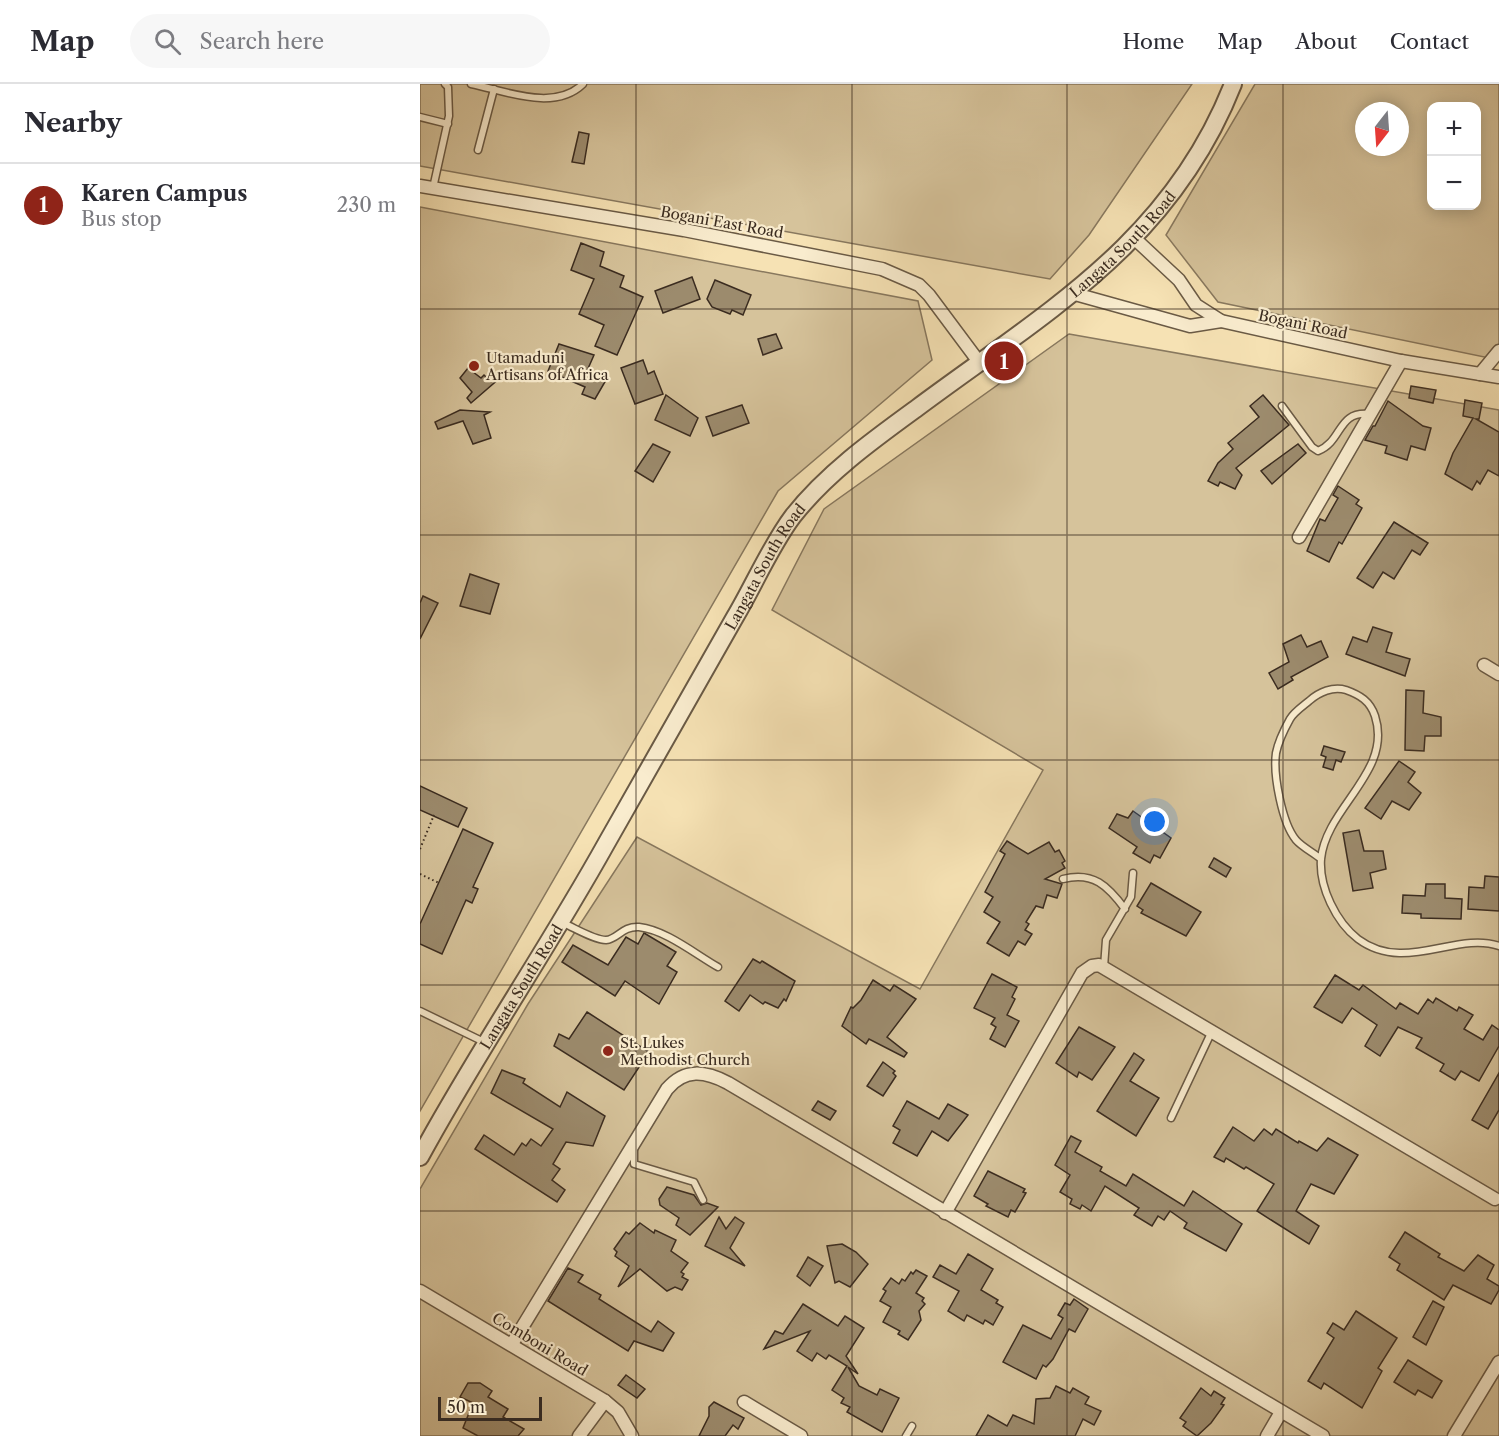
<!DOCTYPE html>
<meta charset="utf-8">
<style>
:root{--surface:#fff;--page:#f7f7f7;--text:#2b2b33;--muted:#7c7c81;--line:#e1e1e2;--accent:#8f2418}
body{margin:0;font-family:"Libre Caslon Text",serif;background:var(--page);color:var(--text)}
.controls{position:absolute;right:18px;top:18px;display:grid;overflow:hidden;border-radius:12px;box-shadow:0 3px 15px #0003}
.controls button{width:54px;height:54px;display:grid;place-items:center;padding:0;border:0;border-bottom:2px solid var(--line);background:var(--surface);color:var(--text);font:30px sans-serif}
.compass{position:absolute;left:935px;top:18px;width:54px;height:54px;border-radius:50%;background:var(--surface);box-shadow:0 3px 15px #0003;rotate:197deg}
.scale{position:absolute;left:18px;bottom:15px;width:104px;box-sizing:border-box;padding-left:6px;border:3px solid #3b2c20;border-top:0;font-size:16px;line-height:21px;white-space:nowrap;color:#3b2c20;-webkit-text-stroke:4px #f9ecce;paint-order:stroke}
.you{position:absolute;left:735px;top:738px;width:21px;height:21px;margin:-15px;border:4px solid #fff;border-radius:50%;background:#1a73e8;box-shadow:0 0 0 9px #1a73e833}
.badge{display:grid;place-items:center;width:39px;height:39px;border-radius:50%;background:var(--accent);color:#fff;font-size:20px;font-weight:700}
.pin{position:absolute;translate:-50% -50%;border:3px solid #fff;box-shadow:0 2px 6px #0006}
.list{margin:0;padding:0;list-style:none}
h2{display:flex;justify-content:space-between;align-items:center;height:78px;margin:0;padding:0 24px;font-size:26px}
h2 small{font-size:20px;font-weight:400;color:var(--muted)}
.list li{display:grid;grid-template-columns:39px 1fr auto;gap:18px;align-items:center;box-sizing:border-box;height:84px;padding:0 24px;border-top:2px solid var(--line)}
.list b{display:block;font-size:22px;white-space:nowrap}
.list p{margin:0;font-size:20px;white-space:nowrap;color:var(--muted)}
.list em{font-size:20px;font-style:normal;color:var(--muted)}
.icon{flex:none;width:33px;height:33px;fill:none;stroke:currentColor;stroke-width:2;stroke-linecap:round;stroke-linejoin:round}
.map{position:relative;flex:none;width:1079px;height:1352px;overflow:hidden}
header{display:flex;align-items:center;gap:36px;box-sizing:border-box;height:84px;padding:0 30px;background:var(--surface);border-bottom:2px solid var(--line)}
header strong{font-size:28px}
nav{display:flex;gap:33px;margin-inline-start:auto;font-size:21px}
.search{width:420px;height:54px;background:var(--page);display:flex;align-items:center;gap:15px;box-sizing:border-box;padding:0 21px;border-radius:33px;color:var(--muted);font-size:22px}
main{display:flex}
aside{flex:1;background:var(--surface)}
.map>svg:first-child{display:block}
.green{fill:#d6c39b;stroke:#88785e;stroke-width:1.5;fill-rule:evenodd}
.building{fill:#9c8b6d;stroke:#3b2c20;stroke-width:1.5}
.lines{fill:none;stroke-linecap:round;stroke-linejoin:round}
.service-casing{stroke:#6a5a45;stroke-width:9}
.minor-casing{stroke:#6a5a45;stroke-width:15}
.tertiary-casing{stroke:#6a5a45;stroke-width:20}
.path{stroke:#3b2c20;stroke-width:2;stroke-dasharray:1.5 3;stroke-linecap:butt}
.service{stroke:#f9ecce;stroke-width:6}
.minor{stroke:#f9ecce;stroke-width:12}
.tertiary{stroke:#f9ecce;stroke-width:16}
.grid{fill:none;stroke:#3b2c20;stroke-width:1.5;stroke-opacity:0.55}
.poi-dot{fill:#8f2418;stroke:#f9ecce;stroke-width:2}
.labels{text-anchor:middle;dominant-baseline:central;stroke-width:4.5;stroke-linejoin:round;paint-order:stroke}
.street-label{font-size:15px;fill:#3b2c20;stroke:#f9ecce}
.poi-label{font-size:15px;fill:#3b2c20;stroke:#f9ecce;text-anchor:start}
</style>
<header>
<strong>Map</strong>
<div class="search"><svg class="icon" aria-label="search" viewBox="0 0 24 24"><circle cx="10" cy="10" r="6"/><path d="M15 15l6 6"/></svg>Search here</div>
<nav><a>Home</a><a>Map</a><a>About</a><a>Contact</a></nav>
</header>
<main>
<aside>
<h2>Nearby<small></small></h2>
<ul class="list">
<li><span class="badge">1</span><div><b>Karen Campus</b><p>Bus stop</p></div><em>230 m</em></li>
</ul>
</aside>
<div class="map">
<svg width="1079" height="1352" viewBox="0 0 1079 1352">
<rect width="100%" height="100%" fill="#f6e2b4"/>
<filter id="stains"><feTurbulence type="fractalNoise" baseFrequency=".00333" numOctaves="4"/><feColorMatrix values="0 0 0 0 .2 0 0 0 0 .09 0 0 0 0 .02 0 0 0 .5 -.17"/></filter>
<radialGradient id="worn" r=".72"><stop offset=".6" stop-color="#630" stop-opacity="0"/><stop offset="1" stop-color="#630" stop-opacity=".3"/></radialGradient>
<g class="green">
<polygon points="0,0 772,0 669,151 630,195 0,82"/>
<path d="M835,0H1079V276L798,218L746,151ZM1012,22H1056V122H1012ZM944,27H980V63H944Z"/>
<polygon points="0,123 498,217 512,276 358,407 0,1027"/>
<polygon points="649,250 1079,326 1079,1352 0,1352 0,1105 108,920 217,753 500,905 623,686 352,526 404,425"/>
</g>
<g class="building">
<polygon points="159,48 169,50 164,80 152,78"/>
<polygon points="161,159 184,168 180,182 204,192 200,203 223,213 197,271 175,262 184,241 159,230 174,195 151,186"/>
<polygon points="272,193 280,215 243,229 235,207"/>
<polygon points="295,196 331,211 323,231 312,226 310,230 292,223 287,215"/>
<polygon points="356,250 362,264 343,271 338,255"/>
<polygon points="139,260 174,271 167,287 186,296 175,315 162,310 165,303 128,287"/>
<polygon points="223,276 228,290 234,287 243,310 215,320 201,284"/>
<polygon points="48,284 61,294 64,291 66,293 72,287 81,293 51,319 47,314 52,308 40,294"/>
<polygon points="991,302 1016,306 1013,319 989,314"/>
<polygon points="246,311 278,334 270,352 235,336"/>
<polygon points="843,311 869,341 816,384 822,391 815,405 800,398 798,402 788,397 798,379 813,365 808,359 839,333 830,322"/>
<polygon points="1045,316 1062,319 1059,335 1056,335 1079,348 1079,392 1068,386 1060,400 1057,397 1052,406 1025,390 1033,369 1053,334 1043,332"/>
<polygon points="968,317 1003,342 1011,344 1005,366 991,362 987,376 965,369 967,362 945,356 953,342 955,342"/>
<polygon points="322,321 329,339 293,352 286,333"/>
<polygon points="40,326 70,328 64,331 71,354 53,360 43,337 18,345 15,338"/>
<polygon points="233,360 250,368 233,398 215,387"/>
<polygon points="878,360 886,369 852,400 841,387"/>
<polygon points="918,402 939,416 936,420 942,424 922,460 919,458 909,478 887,467 900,435 905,437 918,414 913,411"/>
<polygon points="974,438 1008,459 1000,471 992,466 974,495 963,488 953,504 937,494"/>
<polygon points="50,490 79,500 70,530 40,522"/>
<polygon points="3,512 18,519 0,555 0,519"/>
<polygon points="953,543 972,549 966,568 990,575 985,592 926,570 933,553 947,558"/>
<polygon points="881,551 887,563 901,557 908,573 871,593 873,596 858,605 849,589 869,578 863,560"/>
<polygon points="986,606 1004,607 1003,629 1021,633 1021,652 1005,652 1004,667 985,666"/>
<polygon points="904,662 925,668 921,678 916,676 913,686 903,683 906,673 901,671"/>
<polygon points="979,677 995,688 988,698 1001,709 989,726 972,717 961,735 945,724"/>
<polygon points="0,702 47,724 38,743 0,726"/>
<polygon points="713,727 751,754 740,774 734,771 730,779 713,769 717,763 689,744 697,730 708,734"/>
<polygon points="43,745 73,759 53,803 58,805 52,819 46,816 22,870 0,860 0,840"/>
<polygon points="939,746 944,767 963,767 966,785 950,789 953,804 933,807 923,749"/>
<polygon points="587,757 608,770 629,758 635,768 639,766 645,777 642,779 645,784 625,795 642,800 637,814 627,811 623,824 616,822 606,838 609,840 605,846 612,850 605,861 598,857 589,872 567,859 580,838 564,828 573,813 565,808 585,770 580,767"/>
<polygon points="794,774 811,784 806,793 789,783"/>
<polygon points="1065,792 1079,793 1079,827 1048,825 1049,803 1064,804"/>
<polygon points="731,799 781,828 766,852 721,829 723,826 717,822"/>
<polygon points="1006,800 1025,800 1025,814 1042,815 1041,835 1001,834 1001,830 982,829 983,811 1005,812"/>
<polygon points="224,849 256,868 247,882 257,888 239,920 205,897 195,912 142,878 153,861 188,881 206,853 218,860"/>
<polygon points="333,875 340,879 342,877 375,897 366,917 364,915 358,924 345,918 343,920 330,911 319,927 305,917"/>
<polygon points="572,890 597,903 592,913 595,915 587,931 599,937 585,963 570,955 576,943 571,940 575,934 554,924"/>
<polygon points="915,891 939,906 943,901 976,925 980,919 998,930 1008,915 1013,919 1016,914 1037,927 1039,923 1053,931 1044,945 1063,956 1072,941 1079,946 1079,962 1059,997 1041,987 1035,996 1020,987 1024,980 996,964 1002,954 978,943 960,972 945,962 957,941 932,924 922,939 894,923"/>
<polygon points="453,896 470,907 474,901 496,915 467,953 487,969 484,973 449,955 446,960 422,942 431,923 433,924 441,916"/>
<polygon points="167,928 229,968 204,1006 134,962 139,950 149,955"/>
<polygon points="659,943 695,963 672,996 659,988 657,993 636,979"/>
<polygon points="714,969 724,976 710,997 739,1014 716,1052 677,1027"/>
<polygon points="463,978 475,987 473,989 476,992 463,1012 447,1002"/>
<polygon points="82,986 105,995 103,999 140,1023 147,1008 185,1032 173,1062 146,1058 133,1080 140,1085 132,1096 145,1106 137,1118 55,1065 64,1051 94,1071 102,1059 106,1062 111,1055 121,1062 133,1045 71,1009"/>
<polygon points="1079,989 1079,1026 1068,1045 1052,1036"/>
<polygon points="398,1017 416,1027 410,1036 392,1026"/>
<polygon points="487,1017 519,1035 528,1020 548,1031 528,1057 512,1047 497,1072 473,1059 480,1046 473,1042"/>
<polygon points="813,1043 834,1057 844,1045 852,1051 856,1045 878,1059 879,1057 897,1067 908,1054 938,1071 914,1110 891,1100 876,1127 899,1142 889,1160 837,1127 854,1100 826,1083 824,1085 806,1074 804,1078 794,1073"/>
<polygon points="651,1052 661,1057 655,1068 682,1083 680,1087 706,1102 713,1090 764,1122 773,1107 822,1140 806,1167 764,1144 767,1139 750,1127 744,1136 738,1132 732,1142 714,1131 719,1124 685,1102 671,1127 662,1121 660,1125 650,1120 652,1115 640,1108 650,1091 635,1081"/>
<polygon points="568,1087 605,1105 603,1108 606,1109 595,1128 591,1126 588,1133 566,1122 568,1120 554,1112"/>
<polygon points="247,1103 274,1111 281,1121 287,1119 298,1123 270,1151 256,1141 259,1134 240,1121 239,1115"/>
<polygon points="299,1133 306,1145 315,1133 324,1139 310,1164 325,1182 285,1162"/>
<polygon points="220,1139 234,1149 235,1146 256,1156 251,1167 268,1179 261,1188 264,1190 262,1193 268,1196 262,1206 255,1203 247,1207 220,1185 198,1203 209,1182 195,1172 197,1168 194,1165 206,1148 209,1150"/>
<polygon points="985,1148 1020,1170 1018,1173 1044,1187 1058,1171 1074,1181 1067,1195 1079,1202 1079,1206 1071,1220 1033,1201 1024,1216 977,1186 980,1180 969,1173"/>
<polygon points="422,1160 436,1168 448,1180 430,1203 419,1197 415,1199 407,1162"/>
<polygon points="548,1170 573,1185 561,1206 578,1216 576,1219 583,1223 573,1241 565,1236 563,1240 547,1231 544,1237 528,1227 539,1207 513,1193 520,1181 536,1190"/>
<polygon points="388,1173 403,1182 390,1202 377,1192"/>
<polygon points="148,1184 163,1191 158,1198 181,1211 179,1215 231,1248 238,1237 254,1249 243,1267 214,1257 208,1267 128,1217"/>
<polygon points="496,1186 507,1192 496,1209 504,1214 502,1217 505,1220 499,1227 501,1236 488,1256 478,1250 480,1247 463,1238 471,1223 460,1217 466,1207 463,1205 471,1194 479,1200 482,1195 485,1197 491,1188 493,1190"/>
<polygon points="654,1215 668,1225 655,1248 649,1245 633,1275 626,1283 623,1281 616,1295 583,1278 603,1241 631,1255 643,1234 638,1231 645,1219 650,1221"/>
<polygon points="1013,1217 1024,1223 1006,1261 993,1253"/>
<polygon points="383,1220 418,1242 425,1232 444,1244 426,1272 438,1290 428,1283 439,1302 457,1311 460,1305 479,1314 462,1348 427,1328 430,1323 421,1319 424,1314 412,1306 427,1282 409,1271 406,1275 397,1269 392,1277 377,1267 390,1247 344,1265 355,1247 363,1250"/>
<polygon points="936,1227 977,1254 958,1284 962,1287 942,1324 904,1299 901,1305 888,1297 914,1254 907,1249 913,1239 924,1246"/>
<polygon points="988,1276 1022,1297 1012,1314 998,1306 995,1311 974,1298"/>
<polygon points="206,1291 225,1305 217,1314 198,1301"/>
<polygon points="48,1299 60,1299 72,1307 68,1313 88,1325 83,1333 104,1345 98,1352 58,1352 43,1344 53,1319 40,1313"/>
<polygon points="636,1302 650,1309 653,1304 669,1313 665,1320 681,1327 674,1341 663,1335 655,1352 556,1352 568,1331 587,1342 593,1331 614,1340 616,1315 630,1314"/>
<polygon points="781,1304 791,1312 794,1307 805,1314 801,1320 804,1321 791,1339 777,1352 763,1342 766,1338 760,1334"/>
<polygon points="294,1318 324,1334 318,1345 313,1341 305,1352 279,1352 289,1332 289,1323"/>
</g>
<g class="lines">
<g class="service-casing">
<g id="service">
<path d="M51,0C86,7 134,28 163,0"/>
<polyline points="0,33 28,40"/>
<polyline points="58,66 74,5"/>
<polyline points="13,104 29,32 28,3 25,0"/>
<path d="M862,322L892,363L898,367C923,357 917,327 949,330"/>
<path d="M901,775C894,769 882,763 876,756C862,739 853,691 856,669C858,659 865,644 870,635C874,628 883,622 889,617C899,608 913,602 926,606C940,611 950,617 955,632C973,688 906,723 901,775C899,803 916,838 938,855C985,890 1036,847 1079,862"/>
<path d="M643,795C673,787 688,802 705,825"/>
<path d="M143,839C155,844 174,856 186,856C198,855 202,842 219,843C246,846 275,870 298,883"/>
<polyline points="684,883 686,856 711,813 713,789"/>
<polyline points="0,927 64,958"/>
<polyline points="751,1034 792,947"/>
<polyline points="214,1067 214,1080 274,1098 283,1116"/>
<polyline points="486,1352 492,1342"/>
</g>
</g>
<g class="minor-casing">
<g id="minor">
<polyline points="0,102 264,146 462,185 499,201 509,211 559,278"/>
<polyline points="714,154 759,196 776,221 801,237 981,277 1079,293"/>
<polyline points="655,210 770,242 801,237"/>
<polyline points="1060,290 1079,267"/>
<polyline points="879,453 981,277"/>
<polyline points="1064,581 1079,590"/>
<polyline points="525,1129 662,889 672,882 679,881 1075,1115"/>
<polyline points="0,1207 185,1317 198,1328 212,1352"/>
<path d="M92,1260L247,1005C265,984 285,987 308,999L903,1352"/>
<polyline points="324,1318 381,1352"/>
<polyline points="159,1352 185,1317"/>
<polyline points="847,1352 861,1328"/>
<polyline points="1034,1352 1079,1278"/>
</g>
</g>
<g class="tertiary-casing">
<g id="tertiary">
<path id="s1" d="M0,1073C58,966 127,866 186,760C229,684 272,609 315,533C334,501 351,461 373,432C407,389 453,356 497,324C626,228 751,158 813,0"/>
</g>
</g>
<g class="path">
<polyline points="0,765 14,731"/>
<polyline points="0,790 19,799"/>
</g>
<use href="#service" class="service"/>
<use href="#minor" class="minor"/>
<use href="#tertiary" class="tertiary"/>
</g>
<path class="grid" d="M216,0V1352M432,0V1352M647,0V1352M863,0V1352M0,225H1079M0,451H1079M0,676H1079M0,901H1079M0,1127H1079"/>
<g class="poi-dot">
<circle cx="54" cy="282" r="6"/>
<circle cx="188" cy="967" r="6"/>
</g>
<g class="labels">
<g class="street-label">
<text transform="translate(302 138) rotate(10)">Bogani East Road</text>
<text stroke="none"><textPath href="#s1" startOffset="1170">Langata South Road</textPath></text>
<text transform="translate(883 240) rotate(12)">Bogani Road</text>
<text stroke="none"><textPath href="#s1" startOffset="684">Langata South Road</textPath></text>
<text stroke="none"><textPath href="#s1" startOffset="198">Langata South Road</textPath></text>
<text transform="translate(120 1260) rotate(31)">Comboni Road</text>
</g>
<g class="poi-label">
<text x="66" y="273">Utamaduni<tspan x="66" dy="17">Artisans of Africa</tspan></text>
<text x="200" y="958">St. Lukes<tspan x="200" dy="17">Methodist Church</tspan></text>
</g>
</g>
<rect width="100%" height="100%" filter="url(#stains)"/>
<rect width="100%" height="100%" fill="url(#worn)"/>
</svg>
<div class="controls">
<button>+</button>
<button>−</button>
</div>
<svg class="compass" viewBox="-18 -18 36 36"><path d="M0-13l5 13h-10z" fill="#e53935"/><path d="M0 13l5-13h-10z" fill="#7c7c81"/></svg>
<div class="scale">50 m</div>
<div class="you"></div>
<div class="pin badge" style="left:584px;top:277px">1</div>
</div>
</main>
